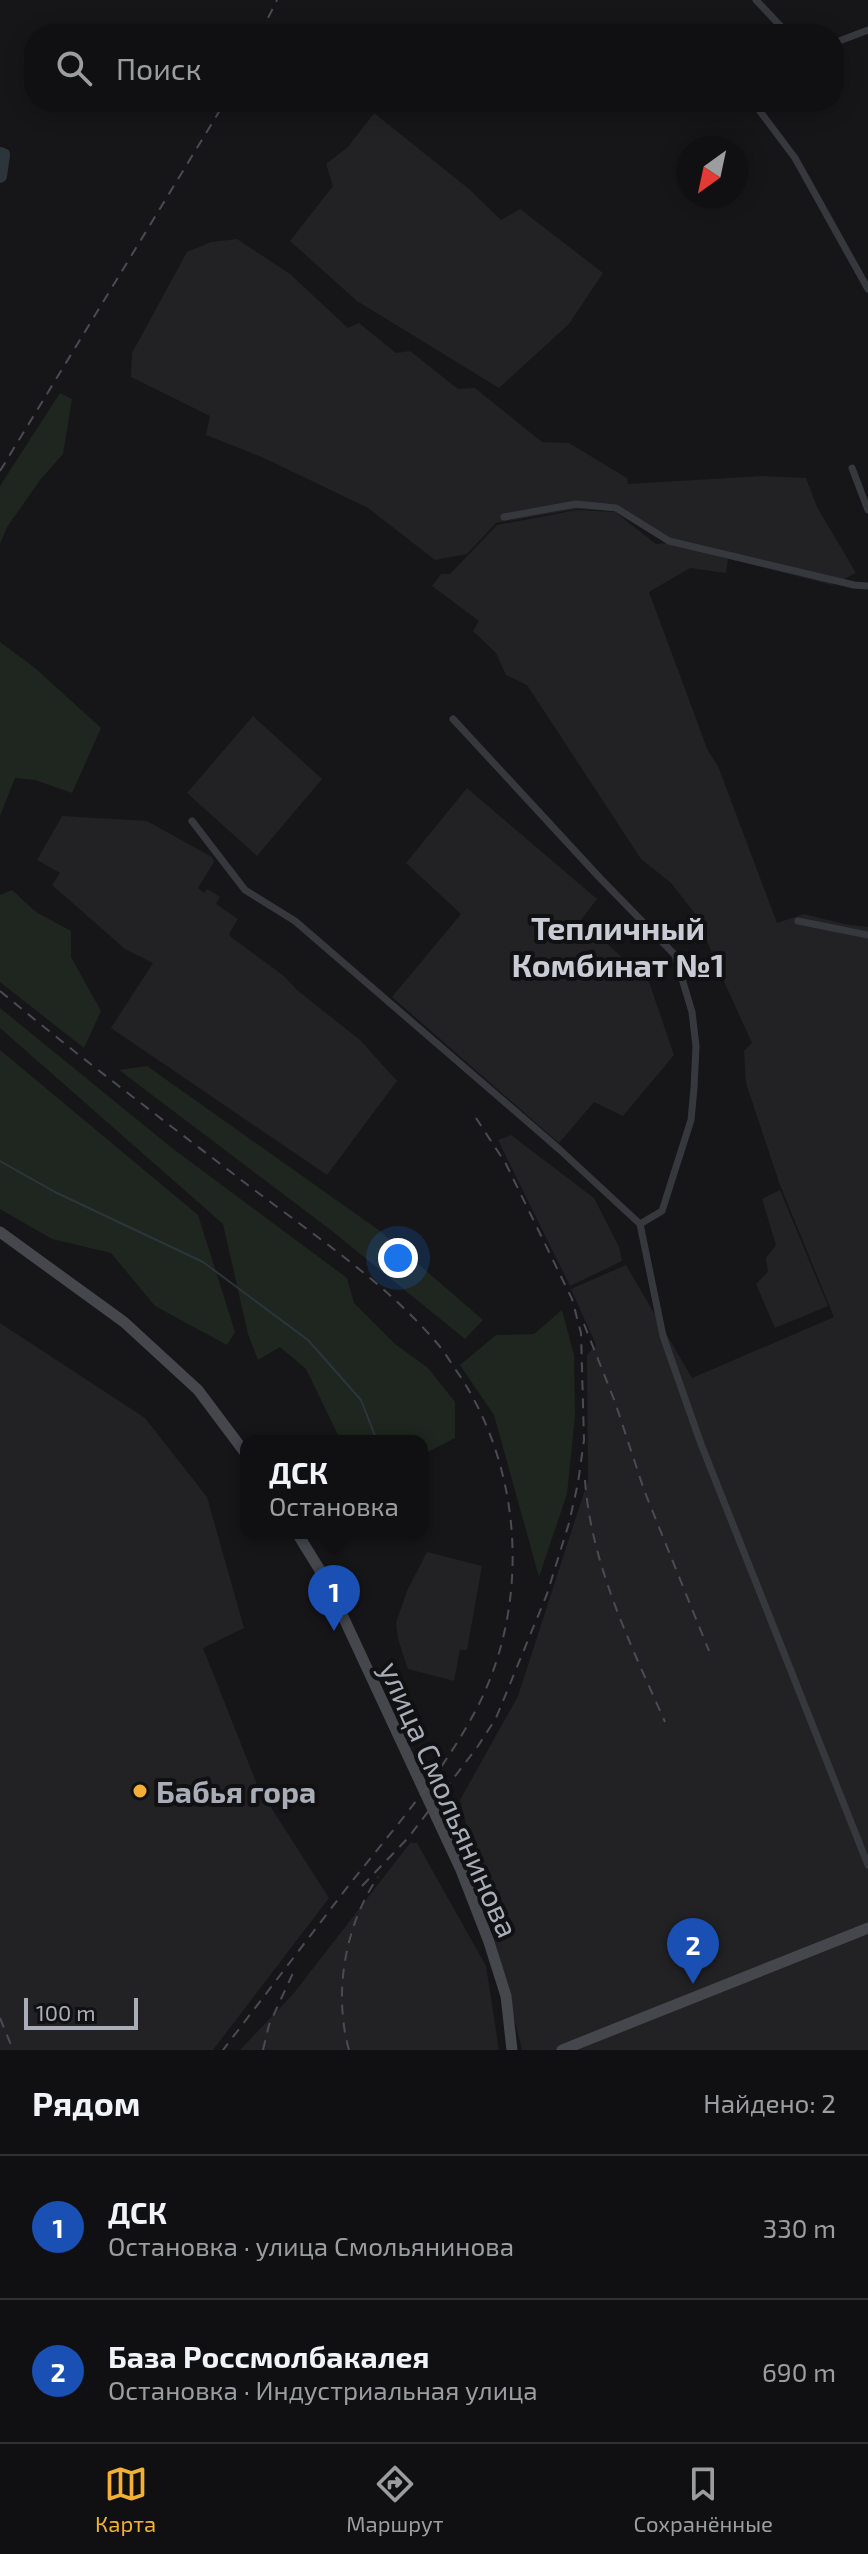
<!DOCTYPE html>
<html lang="ru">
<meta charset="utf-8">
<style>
:root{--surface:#101012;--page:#19191b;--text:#f1f3f6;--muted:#9c9d9f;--line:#303032;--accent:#f2b134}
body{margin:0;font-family:"Exo 2",sans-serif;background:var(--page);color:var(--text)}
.compass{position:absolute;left:676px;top:136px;width:72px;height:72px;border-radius:50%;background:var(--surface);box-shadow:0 4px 20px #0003;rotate:213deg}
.scale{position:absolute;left:24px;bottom:20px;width:114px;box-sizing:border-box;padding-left:8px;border:4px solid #a8adb8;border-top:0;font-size:22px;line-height:28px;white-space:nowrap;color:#a8adb8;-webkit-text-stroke:6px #111113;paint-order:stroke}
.you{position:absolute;left:398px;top:1258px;width:28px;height:28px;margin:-20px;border:6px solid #fff;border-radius:50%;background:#1a73e8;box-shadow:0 0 0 12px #1a73e833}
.badge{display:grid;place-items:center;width:52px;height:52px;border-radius:50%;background:var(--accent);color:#fff;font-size:26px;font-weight:700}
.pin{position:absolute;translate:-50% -66px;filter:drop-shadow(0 2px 4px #0008)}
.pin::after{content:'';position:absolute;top:42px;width:28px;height:24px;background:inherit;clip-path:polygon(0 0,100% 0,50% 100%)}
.popup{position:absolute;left:240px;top:1435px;width:188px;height:104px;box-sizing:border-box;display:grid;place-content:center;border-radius:16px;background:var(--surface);filter:drop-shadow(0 2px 6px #0005);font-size:26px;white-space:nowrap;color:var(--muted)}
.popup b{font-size:30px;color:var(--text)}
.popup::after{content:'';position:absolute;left:50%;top:100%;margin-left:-16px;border:16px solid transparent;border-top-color:var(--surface)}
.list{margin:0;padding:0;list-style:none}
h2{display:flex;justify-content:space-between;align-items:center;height:104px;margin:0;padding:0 32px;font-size:34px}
h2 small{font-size:26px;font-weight:400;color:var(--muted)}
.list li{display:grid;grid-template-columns:52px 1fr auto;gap:24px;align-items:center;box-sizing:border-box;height:144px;padding:0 32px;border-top:2px solid var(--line)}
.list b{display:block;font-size:30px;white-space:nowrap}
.list p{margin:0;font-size:26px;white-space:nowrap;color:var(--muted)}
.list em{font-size:26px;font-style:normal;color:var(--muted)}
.icon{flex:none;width:44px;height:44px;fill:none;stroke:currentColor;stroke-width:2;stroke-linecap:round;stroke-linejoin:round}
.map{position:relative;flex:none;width:868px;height:2050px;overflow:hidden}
.search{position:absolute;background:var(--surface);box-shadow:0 4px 20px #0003;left:24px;right:24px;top:24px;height:88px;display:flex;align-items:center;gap:20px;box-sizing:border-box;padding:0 28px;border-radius:32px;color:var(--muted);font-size:30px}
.sheet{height:392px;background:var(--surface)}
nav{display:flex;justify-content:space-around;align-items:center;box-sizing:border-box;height:112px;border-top:2px solid var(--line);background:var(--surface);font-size:22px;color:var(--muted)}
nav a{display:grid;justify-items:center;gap:4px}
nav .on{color:var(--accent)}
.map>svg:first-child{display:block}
.built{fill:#222225}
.green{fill:#1e261f}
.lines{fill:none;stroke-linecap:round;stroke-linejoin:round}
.stream{stroke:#2c353c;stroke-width:2}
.river{stroke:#2c353c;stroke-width:14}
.street{stroke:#37383d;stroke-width:7}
.secondary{stroke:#45474d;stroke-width:11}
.rail{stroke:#4a4c52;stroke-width:2;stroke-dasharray:10 8;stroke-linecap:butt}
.poi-dot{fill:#f2b134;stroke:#111113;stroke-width:3}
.labels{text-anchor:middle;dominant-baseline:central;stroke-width:8;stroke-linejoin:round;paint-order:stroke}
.poi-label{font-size:30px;font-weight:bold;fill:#a8adb8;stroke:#111113;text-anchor:start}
.street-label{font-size:30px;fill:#a8adb8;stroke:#111113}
.neighbourhood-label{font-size:32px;font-weight:bold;fill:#c9ccd4;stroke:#111113}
</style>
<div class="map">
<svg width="868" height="2050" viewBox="0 0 868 2050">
<rect width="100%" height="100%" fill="#161618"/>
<g class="built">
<polygon points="374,113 469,189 501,220 520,209 603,273 569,324 499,388 357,301 290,241 333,186 326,164 348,147"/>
<polygon points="237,239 290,274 348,328 359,323 396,353 410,351 458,389 475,388 542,442 569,443 627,478 628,484 762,476 806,478 817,507 856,573 832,585 706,553 728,559 726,573 690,568 649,592 708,751 718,766 777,923 804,914 844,924 868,927 868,2050 522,2050 460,1800 518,1696 588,1480 587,1355 596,1345 571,1289 626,1265 692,1378 834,1317 780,1185 746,1083 744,1051 752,1043 711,953 714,951 711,951 697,916 671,883 641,859 527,685 506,675 496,653 473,631 479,621 432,586 441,574 450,574 497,525 577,510 615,512 656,544 668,543 615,511 577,509 496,523 467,554 435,560 368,508 264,458 206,435 210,416 131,377 132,353 187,252 211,242"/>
<polygon points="253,716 322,779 257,856 187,793"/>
<polygon points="467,788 597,899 581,920 649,982 674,1055 623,1116 594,1102 559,1143 392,997 461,914 406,863"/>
<polygon points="62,816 147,821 212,857 214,862 198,888 204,893 207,889 220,897 216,904 238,919 229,934 231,937 284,976 297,990 360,1040 397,1081 327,1175 111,1028 153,963 125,949 52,885 60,873 37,860"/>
<polygon points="511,1135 594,1198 619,1247 622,1261 570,1286 498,1140"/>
<polygon points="780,1190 828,1306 775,1328 756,1284 768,1272 766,1258 776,1245 762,1199"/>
<polygon points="0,1323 145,1418 207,1497 244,1628 203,1648 258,1787 329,1898 213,2050 0,2050"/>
<polygon points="427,1552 482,1566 467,1650 460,1650 454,1681 408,1669 398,1639 396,1623 407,1591"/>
<polygon points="410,1843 417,1843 486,1966 499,2050 240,2050 294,1993"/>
</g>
<g class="green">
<polygon points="60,393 72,399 63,454 40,480 7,527 0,544 0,486"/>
<polygon points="0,642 35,668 101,728 72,793 35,780 15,778 0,816"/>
<polygon points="12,890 36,912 71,931 71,957 101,1011 84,1048 0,982 0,895"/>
<polygon points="0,1008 172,1148 347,1278 354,1303 395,1344 428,1368 455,1402 455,1438 422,1455 422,1441 341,1441 306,1369 280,1347 258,1360 248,1334 223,1224 0,1028"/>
<polygon points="0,1050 198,1215 235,1332 227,1345 155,1306 111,1253 52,1239 0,1209"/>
<polygon points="147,1066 380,1231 483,1320 465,1339 332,1231 119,1070"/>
<polygon points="562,1310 574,1355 575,1416 567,1494 539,1577 494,1415 460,1365 496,1335 534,1334"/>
</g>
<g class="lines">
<polyline class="stream" points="0,1161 55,1192 203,1262 308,1340 361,1400 377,1441"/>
<polyline class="river" points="0,154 3,155 0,176"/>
<g class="street">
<polyline points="756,0 788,34"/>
<polyline points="834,43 868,30"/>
<polyline points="758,102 759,110 795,158 868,289"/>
<polyline points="852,468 868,510"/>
<polyline points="504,517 576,504 616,508 669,541 854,585 868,586"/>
<polyline points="453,719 599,877 675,955 692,1012 696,1046 694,1088 691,1120 662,1211 640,1224"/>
<polyline points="192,821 245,890 295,921 559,1149 640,1224 663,1336 701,1444 868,1865"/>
<polyline points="798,921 868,935"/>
</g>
<g class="secondary">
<polyline points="0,1232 124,1322 198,1390 246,1454"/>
<polyline points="297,1533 326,1580 461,1870 489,1942 506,1996 512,2050"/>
<polyline points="562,2050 868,1928"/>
</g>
<g class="rail">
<polyline points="260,34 277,0"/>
<polyline points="0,471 225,102"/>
<path d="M0,991C78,1056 159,1117 240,1179C306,1230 381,1278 436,1342C445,1352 452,1365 460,1376C523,1472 530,1603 478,1706C444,1772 395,1827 349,1885C307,1940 265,1995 223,2050"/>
<polyline points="584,1324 615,1402 644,1490 709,1651"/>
<path d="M585,1480C591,1565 631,1645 665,1722"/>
<polyline points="362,1886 408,1838 478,1746 496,1718 547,1594 569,1523 578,1483 584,1440 581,1333 572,1299 506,1164 476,1118"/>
<polyline points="0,2018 13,2050"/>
<polyline points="263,2050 269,2025 293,1973"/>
<path d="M349,2050C333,1993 345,1925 378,1877"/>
</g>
</g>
<circle class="poi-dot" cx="140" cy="1791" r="8"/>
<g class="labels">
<g class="poi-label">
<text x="156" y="1791">Бабья гора</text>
</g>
<g class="street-label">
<text transform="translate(450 1799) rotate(66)">улица Смольянинова</text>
</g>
<g class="neighbourhood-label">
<text x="618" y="927">Тепличный<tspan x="618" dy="37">Комбинат №1</tspan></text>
</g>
</g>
</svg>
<svg class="compass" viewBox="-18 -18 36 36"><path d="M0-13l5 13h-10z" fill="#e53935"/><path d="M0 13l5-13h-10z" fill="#9c9d9f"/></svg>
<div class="scale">100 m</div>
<div class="you"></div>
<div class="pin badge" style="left:334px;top:1631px;background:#1a4fb4">1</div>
<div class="popup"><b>ДСК</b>Остановка</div>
<div class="pin badge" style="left:693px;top:1984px;background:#1a4fb4">2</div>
<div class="search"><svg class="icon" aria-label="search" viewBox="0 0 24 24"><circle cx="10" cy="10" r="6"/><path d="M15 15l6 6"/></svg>Поиск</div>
</div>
<section class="sheet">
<h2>Рядом<small>Найдено: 2</small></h2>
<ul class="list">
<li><span class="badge" style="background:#1a4fb4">1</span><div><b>ДСК</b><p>Остановка · улица Смольянинова</p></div><em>330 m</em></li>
<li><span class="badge" style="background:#1a4fb4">2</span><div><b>База Россмолбакалея</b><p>Остановка · Индустриальная улица</p></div><em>690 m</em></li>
</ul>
</section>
<nav>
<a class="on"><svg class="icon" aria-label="map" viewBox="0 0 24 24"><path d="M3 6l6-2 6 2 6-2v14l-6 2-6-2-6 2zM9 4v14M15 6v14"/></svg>Карта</a>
<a><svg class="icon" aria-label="directions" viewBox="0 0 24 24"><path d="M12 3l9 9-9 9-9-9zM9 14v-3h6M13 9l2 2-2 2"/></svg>Маршрут</a>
<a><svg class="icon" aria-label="saved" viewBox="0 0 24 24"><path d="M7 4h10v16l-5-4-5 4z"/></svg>Сохранённые</a>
</nav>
